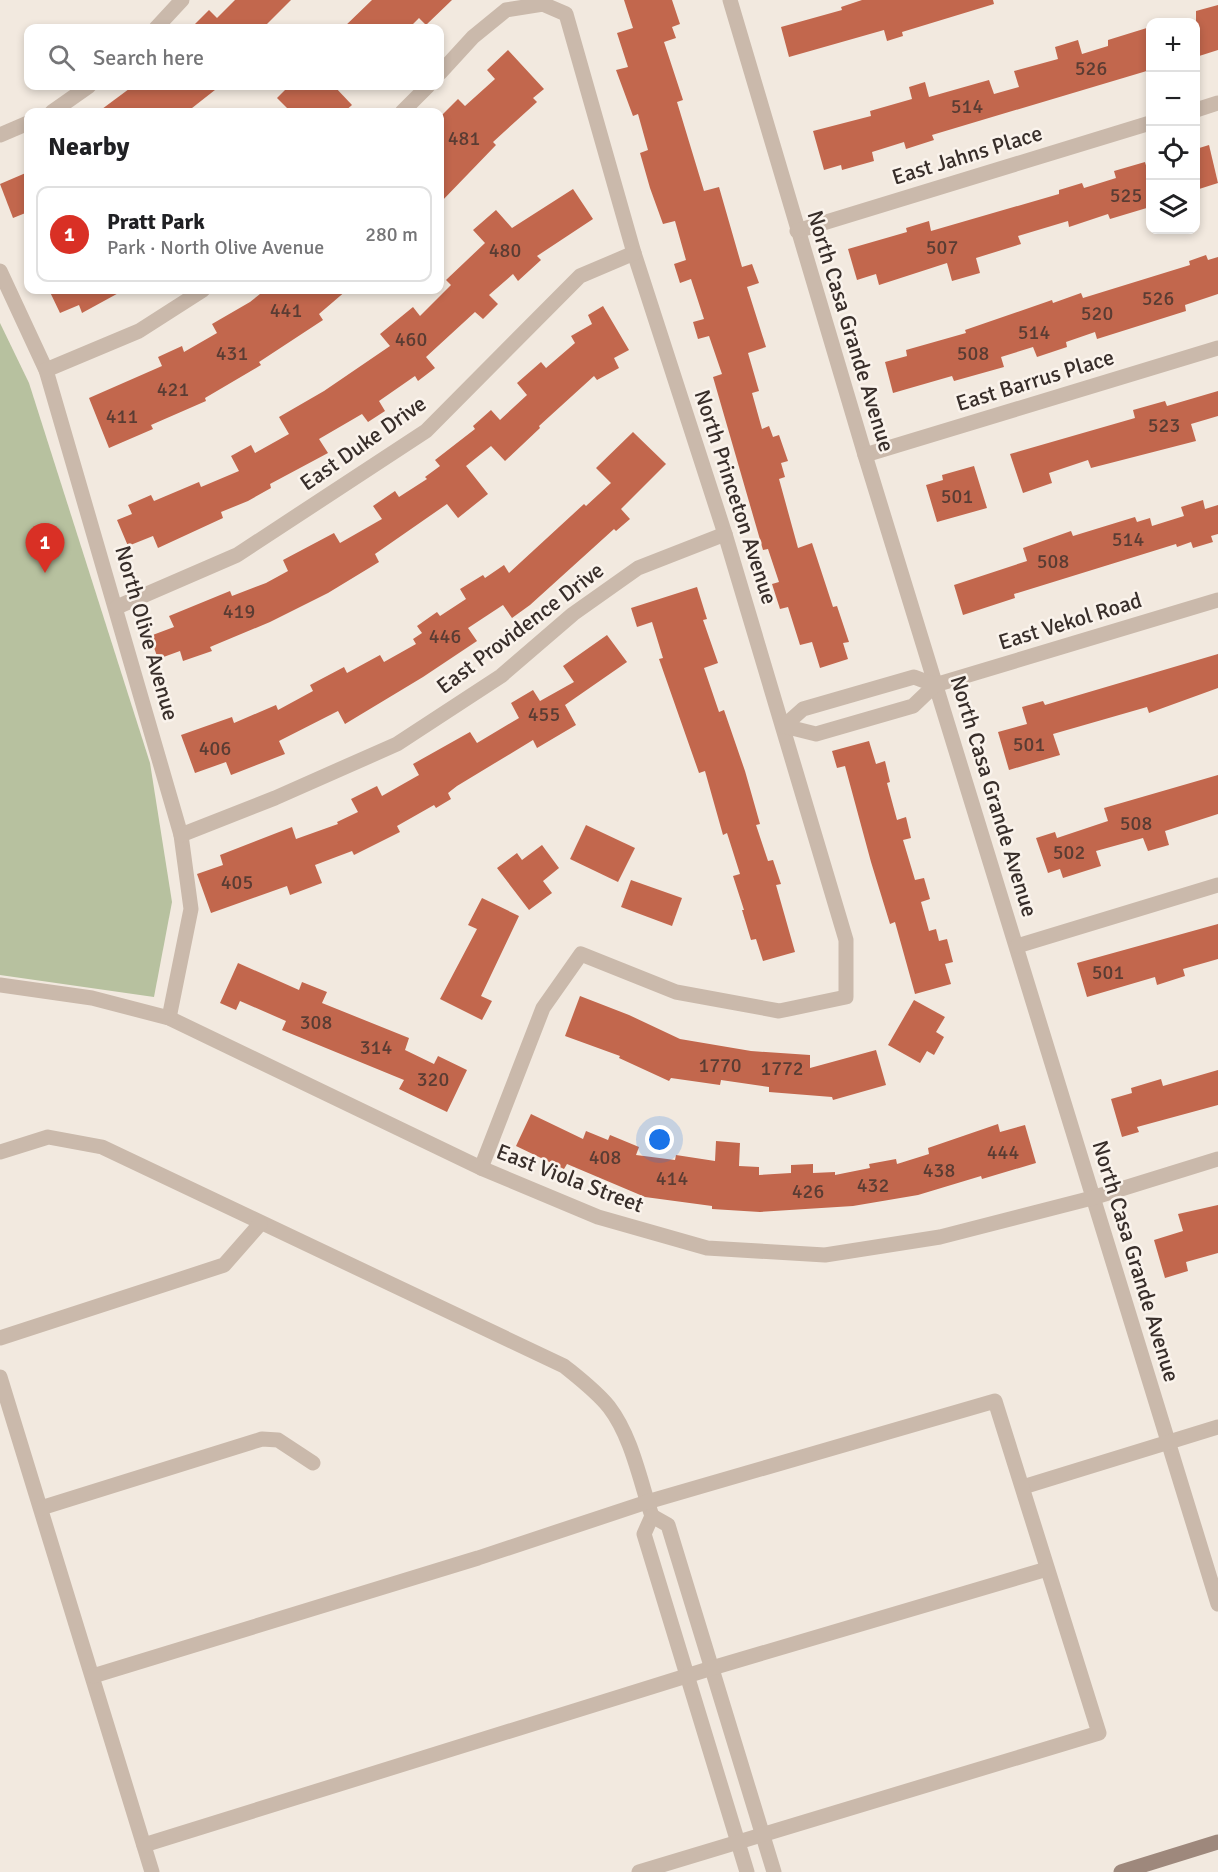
<!DOCTYPE html>
<meta charset="utf-8">
<style>
:root{--surface:#fff;--page:#f2f2f2;--text:#202124;--muted:#757577;--line:#e0e0e0;--accent:#d93025}
body{margin:0;font-family:Signika,sans-serif;background:var(--page);color:var(--text)}
.controls{position:absolute;right:18px;top:18px;display:grid;overflow:hidden;border-radius:12px;box-shadow:0 3px 9px #0003}
.controls button{width:54px;height:54px;display:grid;place-items:center;padding:0;border:0;border-bottom:2px solid var(--line);background:var(--surface);color:var(--text);font:30px sans-serif}
.you{position:absolute;left:660px;top:1140px;width:21px;height:21px;margin:-15px;border:4px solid #fff;border-radius:50%;background:#1a73e8;box-shadow:0 0 0 9px #1a73e833}
.badge{display:grid;place-items:center;width:39px;height:39px;border-radius:50%;background:var(--accent);color:#fff;font-size:20px;font-weight:700}
.pin{position:absolute;translate:-50% -50px;filter:drop-shadow(0 2px 3px #0008)}
.pin::after{content:'';position:absolute;top:32px;width:21px;height:18px;background:inherit;clip-path:polygon(0 0,100% 0,50% 100%)}
.list{margin:0;padding:0;list-style:none}
h2{display:flex;justify-content:space-between;align-items:center;height:78px;margin:0;padding:0 24px;font-size:26px}
h2 small{font-size:20px;font-weight:400;color:var(--muted)}
.list li{display:grid;grid-template-columns:39px 1fr auto;gap:18px;align-items:center;box-sizing:border-box;height:96px;margin:0 12px 12px;padding:0 12px;border:2px solid var(--line);border-radius:12px}
.list b{display:block;font-size:22px;white-space:nowrap}
.list p{margin:0;font-size:20px;white-space:nowrap;color:var(--muted)}
.list em{font-size:20px;font-style:normal;color:var(--muted)}
.icon{flex:none;width:33px;height:33px;fill:none;stroke:currentColor;stroke-width:2;stroke-linecap:round;stroke-linejoin:round}
.map{position:relative;flex:none;width:1218px;height:1872px;overflow:hidden}
.search{position:absolute;background:var(--surface);box-shadow:0 3px 9px #0003;left:24px;top:24px;width:420px;height:66px;display:flex;align-items:center;gap:15px;box-sizing:border-box;padding:0 21px;border-radius:12px;color:var(--muted);font-size:22px}
.panel{position:absolute;background:var(--surface);box-shadow:0 3px 9px #0003;left:24px;top:108px;width:420px;height:186px;border-radius:12px}
.map>svg:first-child{display:block}
.green{fill:#b7c19f}
.building{fill:#c2674d}
.lines{fill:none;stroke-linecap:round;stroke-linejoin:round}
.street{stroke:#cab9ab;stroke-width:15}
.secondary{stroke:#9e887c;stroke-width:15}
.labels{text-anchor:middle;dominant-baseline:central;stroke-width:5;stroke-linejoin:round;paint-order:stroke}
.number-label{font-size:20px;fill:#5a3c33}
.street-label{font-size:22px;fill:#382e2a;stroke:#faf3ec}
</style>
<div class="map">
<svg width="1218" height="1872" viewBox="0 0 1218 1872">
<rect width="100%" height="100%" fill="#f2e9df"/>
<polygon class="green" points="0,323 29,383 150,763 172,902 154,997 0,975"/>
<g class="building">
<polygon points="235,0 291,0 263,28 191,28 209,10 217,18"/>
<polygon points="372,0 452,0 426,25 419,18 409,28 343,28"/>
<polygon points="624,0 672,0 680,24 672,27 676,38 664,42 683,100 677,102 704,191 719,187 742,267 752,264 759,283 747,287 766,347 748,353 759,391 752,393 762,429 769,426 773,437 779,435 788,461 781,463 785,477 779,479 798,548 812,543 833,607 837,606 849,642 843,643 848,659 820,668 812,642 800,645 788,607 780,609 772,584 779,582 768,549 763,550 713,377 722,374 709,336 698,339 693,322 704,319 691,279 680,283 674,264 686,260 675,221 663,224 650,188 640,153 648,150 638,114 633,116 616,70 628,67 617,33 633,28"/>
<polygon points="862,0 993,0 994,4 902,32 903,36 887,41 884,30 789,57 781,27 842,10 841,7"/>
<polygon points="1218,5 1218,50 1196,57 1196,11"/>
<polygon points="1150,27 1150,70 932,135 934,140 906,149 904,142 872,152 874,161 842,170 841,165 824,170 813,131 871,116 870,111 912,99 909,87 925,82 929,97 989,80 994,94 1019,87 1014,71 1058,59 1055,47 1078,40 1082,54 1108,46 1108,40"/>
<polygon points="508,50 544,89 533,98 537,102 493,142 496,145 440,203 440,117 458,99 465,106 495,79 487,70"/>
<polygon points="133,86 220,86 187,112 98,112"/>
<polygon points="289,86 334,86 352,105 344,112 291,112 277,98"/>
<polygon points="1209,145 1218,183 1196,190 1196,149"/>
<polygon points="1145,162 1150,179 1150,207 1110,219 1108,214 1069,227 1068,221 1018,236 1021,244 976,258 980,273 952,281 947,263 879,285 876,274 857,280 848,249 907,232 906,228 929,221 931,231 1059,194 1059,190 1082,183 1084,188 1116,178 1114,171"/>
<polygon points="28,172 28,212 13,218 0,184"/>
<polygon points="573,189 593,219 537,256 541,260 518,281 513,274 489,295 498,304 483,319 475,312 426,357 435,368 418,381 415,376 379,401 385,411 368,422 362,414 319,439 328,453 270,484 271,488 248,501 221,512 223,518 158,548 153,536 128,546 117,520 132,514 128,505 151,495 154,501 199,482 201,487 239,471 231,456 251,445 255,453 289,434 279,417 324,391 390,346 380,334 413,307 420,316 451,285 446,280 485,243 473,230 496,210 512,228"/>
<polygon points="1206,255 1208,260 1218,257 1218,294 1185,305 1186,311 1097,339 1095,332 1066,342 1067,347 1037,357 1033,347 1001,357 1004,367 954,381 952,376 893,393 885,362 907,356 906,350 966,333 965,330 1052,300 1053,303 1081,293 1083,298 1190,265 1189,261"/>
<polygon points="49,290 124,290 82,313 79,305 60,313"/>
<polygon points="265,290 347,290 319,314 323,320 259,362 261,365 205,398 206,401 151,425 153,429 109,448 89,398 162,366 158,357 182,346 184,352 217,333 212,324 250,302"/>
<polygon points="603,306 629,350 614,358 619,368 597,380 594,376 539,426 540,428 505,461 491,446 466,466 488,494 458,518 447,504 375,554 379,562 328,593 270,622 210,647 212,651 183,661 180,651 158,659 150,636 174,627 169,616 230,591 232,596 266,583 288,571 283,560 334,533 340,543 382,519 373,506 395,491 399,497 427,479 425,477 440,466 435,460 475,429 473,426 491,410 500,420 527,395 517,383 541,362 546,368 575,343 571,336 592,324 588,315"/>
<polygon points="1218,391 1218,416 1191,424 1196,441 1091,468 1088,460 1049,473 1052,483 1023,493 1010,454 1135,418 1133,410 1165,401 1167,406"/>
<polygon points="633,432 666,464 621,509 630,519 616,531 614,529 530,605 512,618 503,605 468,628 477,641 423,677 345,724 338,711 279,741 285,754 231,775 226,762 195,773 181,735 232,717 234,723 276,705 278,710 313,691 310,685 344,667 347,673 380,655 384,662 416,644 413,639 422,633 417,626 437,612 440,616 466,599 460,589 483,575 485,578 504,565 509,573 584,504 586,506 611,483 596,468"/>
<polygon points="974,466 987,508 937,522 926,485 943,480 942,475"/>
<polygon points="1203,500 1205,509 1218,505 1218,534 1211,536 1213,542 1193,548 1191,542 1177,547 1176,544 1014,594 1015,598 963,615 954,585 1027,561 1023,548 1071,531 1073,536 1135,517 1137,522 1150,518 1152,526 1184,516 1181,507"/>
<polygon points="697,587 707,619 703,620 718,663 704,668 719,712 724,710 745,771 760,824 756,825 768,861 773,860 781,884 776,885 795,952 763,961 756,939 751,940 742,910 744,910 733,876 740,874 727,833 723,835 705,771 699,773 659,659 663,658 652,622 637,627 631,608"/>
<polygon points="607,635 627,662 565,705 576,725 537,748 533,740 457,786 448,793 451,799 436,808 434,805 397,826 400,832 354,855 352,851 315,865 322,883 290,895 287,886 211,913 197,874 223,865 220,855 292,827 296,839 338,824 337,822 358,812 351,799 377,786 382,796 419,775 413,764 470,732 477,743 519,718 511,703 533,690 540,701 574,682 563,666"/>
<polygon points="1218,654 1218,688 1149,713 1147,707 1053,734 1060,755 1009,770 998,732 1027,724 1022,707 1043,701 1045,705"/>
<polygon points="869,741 876,764 885,761 890,782 887,783 897,820 906,817 911,838 903,840 915,880 924,878 930,899 921,902 929,931 936,929 939,941 947,939 953,962 945,964 951,984 915,994 895,922 890,924 871,862 845,766 837,768 832,751"/>
<polygon points="1218,775 1218,814 1165,831 1169,845 1148,851 1143,838 1096,851 1101,866 1063,878 1060,869 1048,873 1036,838 1055,832 1057,838 1108,821 1104,808"/>
<polygon points="586,825 635,848 618,882 570,859"/>
<polygon points="542,845 559,868 543,881 552,893 529,910 497,868 517,853 522,860"/>
<polygon points="631,880 682,898 672,926 621,907"/>
<polygon points="482,898 519,916 481,996 492,1001 482,1020 440,999 477,929 468,925"/>
<polygon points="1218,924 1218,959 1183,969 1185,976 1157,985 1155,977 1087,997 1077,963"/>
<polygon points="238,963 299,990 302,982 327,992 322,1003 409,1038 405,1050 434,1064 438,1056 467,1070 447,1112 399,1089 404,1080 282,1030 286,1021 240,1001 236,1010 220,1003"/>
<polygon points="580,996 629,1015 680,1039 751,1051 810,1055 810,1068 876,1050 886,1085 833,1100 832,1097 769,1092 769,1087 721,1080 720,1085 671,1078 669,1081 619,1058 620,1056 565,1036"/>
<polygon points="914,1000 945,1017 936,1032 944,1037 934,1055 927,1051 920,1063 888,1045"/>
<polygon points="1218,1070 1218,1105 1137,1127 1139,1132 1122,1137 1111,1099 1132,1093 1131,1088 1161,1079 1163,1086"/>
<polygon points="531,1114 583,1139 586,1131 608,1140 610,1135 639,1147 636,1155 675,1160 676,1155 715,1161 716,1141 740,1143 739,1166 759,1167 759,1175 791,1173 791,1165 813,1164 813,1173 835,1172 835,1175 870,1168 869,1164 896,1159 897,1164 929,1154 928,1148 998,1124 1000,1132 1025,1125 1036,1163 982,1179 981,1176 918,1195 853,1206 760,1212 712,1209 712,1206 645,1197 567,1164 564,1169 516,1146"/>
<polygon points="1218,1205 1218,1253 1186,1262 1188,1271 1165,1278 1154,1240 1183,1231 1178,1214"/>
</g>
<g class="lines">
<g class="street">
<polyline points="730,0 865,455 1218,1604"/>
<polyline points="156,28 182,0"/>
<polyline points="440,73 473,37 506,10 543,4 566,14 634,253 725,534 846,940 846,997 779,1011 676,992 581,954 543,1008 481,1168"/>
<polyline points="1196,110 1218,103"/>
<polyline points="52,112 89,86"/>
<polyline points="402,112 428,86"/>
<polyline points="0,135 28,123"/>
<polyline points="797,231 1150,123"/>
<polyline points="0,271 46,370 181,835 191,909 169,1018"/>
<polyline points="46,370 139,331 203,290"/>
<polyline points="865,455 1218,348"/>
<polyline points="117,607 237,555 426,431 580,276 634,253"/>
<polyline points="935,685 914,677 803,709 784,726 816,734 913,706 935,685 1218,600"/>
<polyline points="181,835 275,798 397,744 501,676 573,614 638,568 725,534"/>
<polyline points="1017,946 1218,885"/>
<polyline points="0,985 92,998 169,1018 481,1168 598,1217 707,1248 825,1255 940,1237 1092,1198 1218,1159"/>
<path d="M0,1152L48,1137L102,1147L564,1366C580,1379 596,1391 609,1407C632,1437 640,1481 652,1516L644,1534L747,1872"/>
<polyline points="0,1338 224,1265 260,1224"/>
<polyline points="0,1377 152,1872"/>
<polyline points="1023,1487 1218,1427"/>
<polyline points="41,1508 262,1439 278,1440 313,1463"/>
<polyline points="652,1516 668,1525 774,1872"/>
<polyline points="93,1676 478,1558 647,1502 995,1401 1099,1733 639,1872"/>
<polyline points="144,1845 712,1668 1047,1569"/>
</g>
<polyline class="secondary" points="1121,1872 1218,1842"/>
</g>
<g class="labels">
<g class="number-label">
<text x="1091" y="68">526</text>
<text x="967" y="106">514</text>
<text x="464" y="138">481</text>
<text x="1126" y="195">525</text>
<text x="942" y="247">507</text>
<text x="505" y="250">480</text>
<text x="1158" y="298">526</text>
<text x="286" y="310">441</text>
<text x="1097" y="313">520</text>
<text x="1034" y="332">514</text>
<text x="411" y="339">460</text>
<text x="232" y="353">431</text>
<text x="973" y="353">508</text>
<text x="173" y="389">421</text>
<text x="122" y="416">411</text>
<text x="1164" y="425">523</text>
<text x="957" y="496">501</text>
<text x="1128" y="539">514</text>
<text x="1053" y="561">508</text>
<text x="239" y="611">419</text>
<text x="445" y="636">446</text>
<text x="544" y="714">455</text>
<text x="1029" y="744">501</text>
<text x="215" y="748">406</text>
<text x="1136" y="823">508</text>
<text x="1069" y="852">502</text>
<text x="237" y="882">405</text>
<text x="1108" y="972">501</text>
<text x="316" y="1022">308</text>
<text x="376" y="1047">314</text>
<text x="720" y="1065">1770</text>
<text x="782" y="1068">1772</text>
<text x="433" y="1079">320</text>
<text x="1003" y="1152">444</text>
<text x="605" y="1157">408</text>
<text x="939" y="1170">438</text>
<text x="672" y="1178">414</text>
<text x="873" y="1185">432</text>
<text x="808" y="1191">426</text>
</g>
<g class="street-label">
<text transform="translate(967 155) rotate(-17)">East Jahns Place</text>
<text transform="translate(851 331) rotate(73)">North Casa Grande Avenue</text>
<text transform="translate(1035 380) rotate(-17)">East Barrus Place</text>
<text transform="translate(363 443) rotate(-35)">East Duke Drive</text>
<text transform="translate(736 497) rotate(72)">North Princeton Avenue</text>
<text transform="translate(1070 621) rotate(-17)">East Vekol Road</text>
<text transform="translate(520 628) rotate(-37)">East Providence Drive</text>
<text transform="translate(147 633) rotate(74)">North Olive Avenue</text>
<text transform="translate(994 796) rotate(73)">North Casa Grande Avenue</text>
<text transform="translate(570 1178) rotate(21)">East Viola Street</text>
<text transform="translate(1136 1261) rotate(73)">North Casa Grande Avenue</text>
</g>
</g>
</svg>
<div class="controls">
<button>+</button>
<button>−</button>
<button><svg class="icon" aria-label="locate" viewBox="0 0 24 24"><circle cx="12" cy="12" r="6"/><path d="M12 2v4M12 18v4M2 12h4M18 12h4"/></svg></button>
<button><svg class="icon" aria-label="layers" viewBox="0 0 24 24"><path d="M12 4l9 5-9 5-9-5zM3 14l9 5 9-5"/></svg></button>
</div>
<div class="you"></div>
<div class="pin badge" style="left:45px;top:573px">1</div>
<div class="search"><svg class="icon" aria-label="search" viewBox="0 0 24 24"><circle cx="10" cy="10" r="6"/><path d="M15 15l6 6"/></svg>Search here</div>
<section class="panel">
<h2>Nearby<small></small></h2>
<ul class="list">
<li><span class="badge">1</span><div><b>Pratt Park</b><p>Park · North Olive Avenue</p></div><em>280 m</em></li>
</ul>
</section>
</div>
